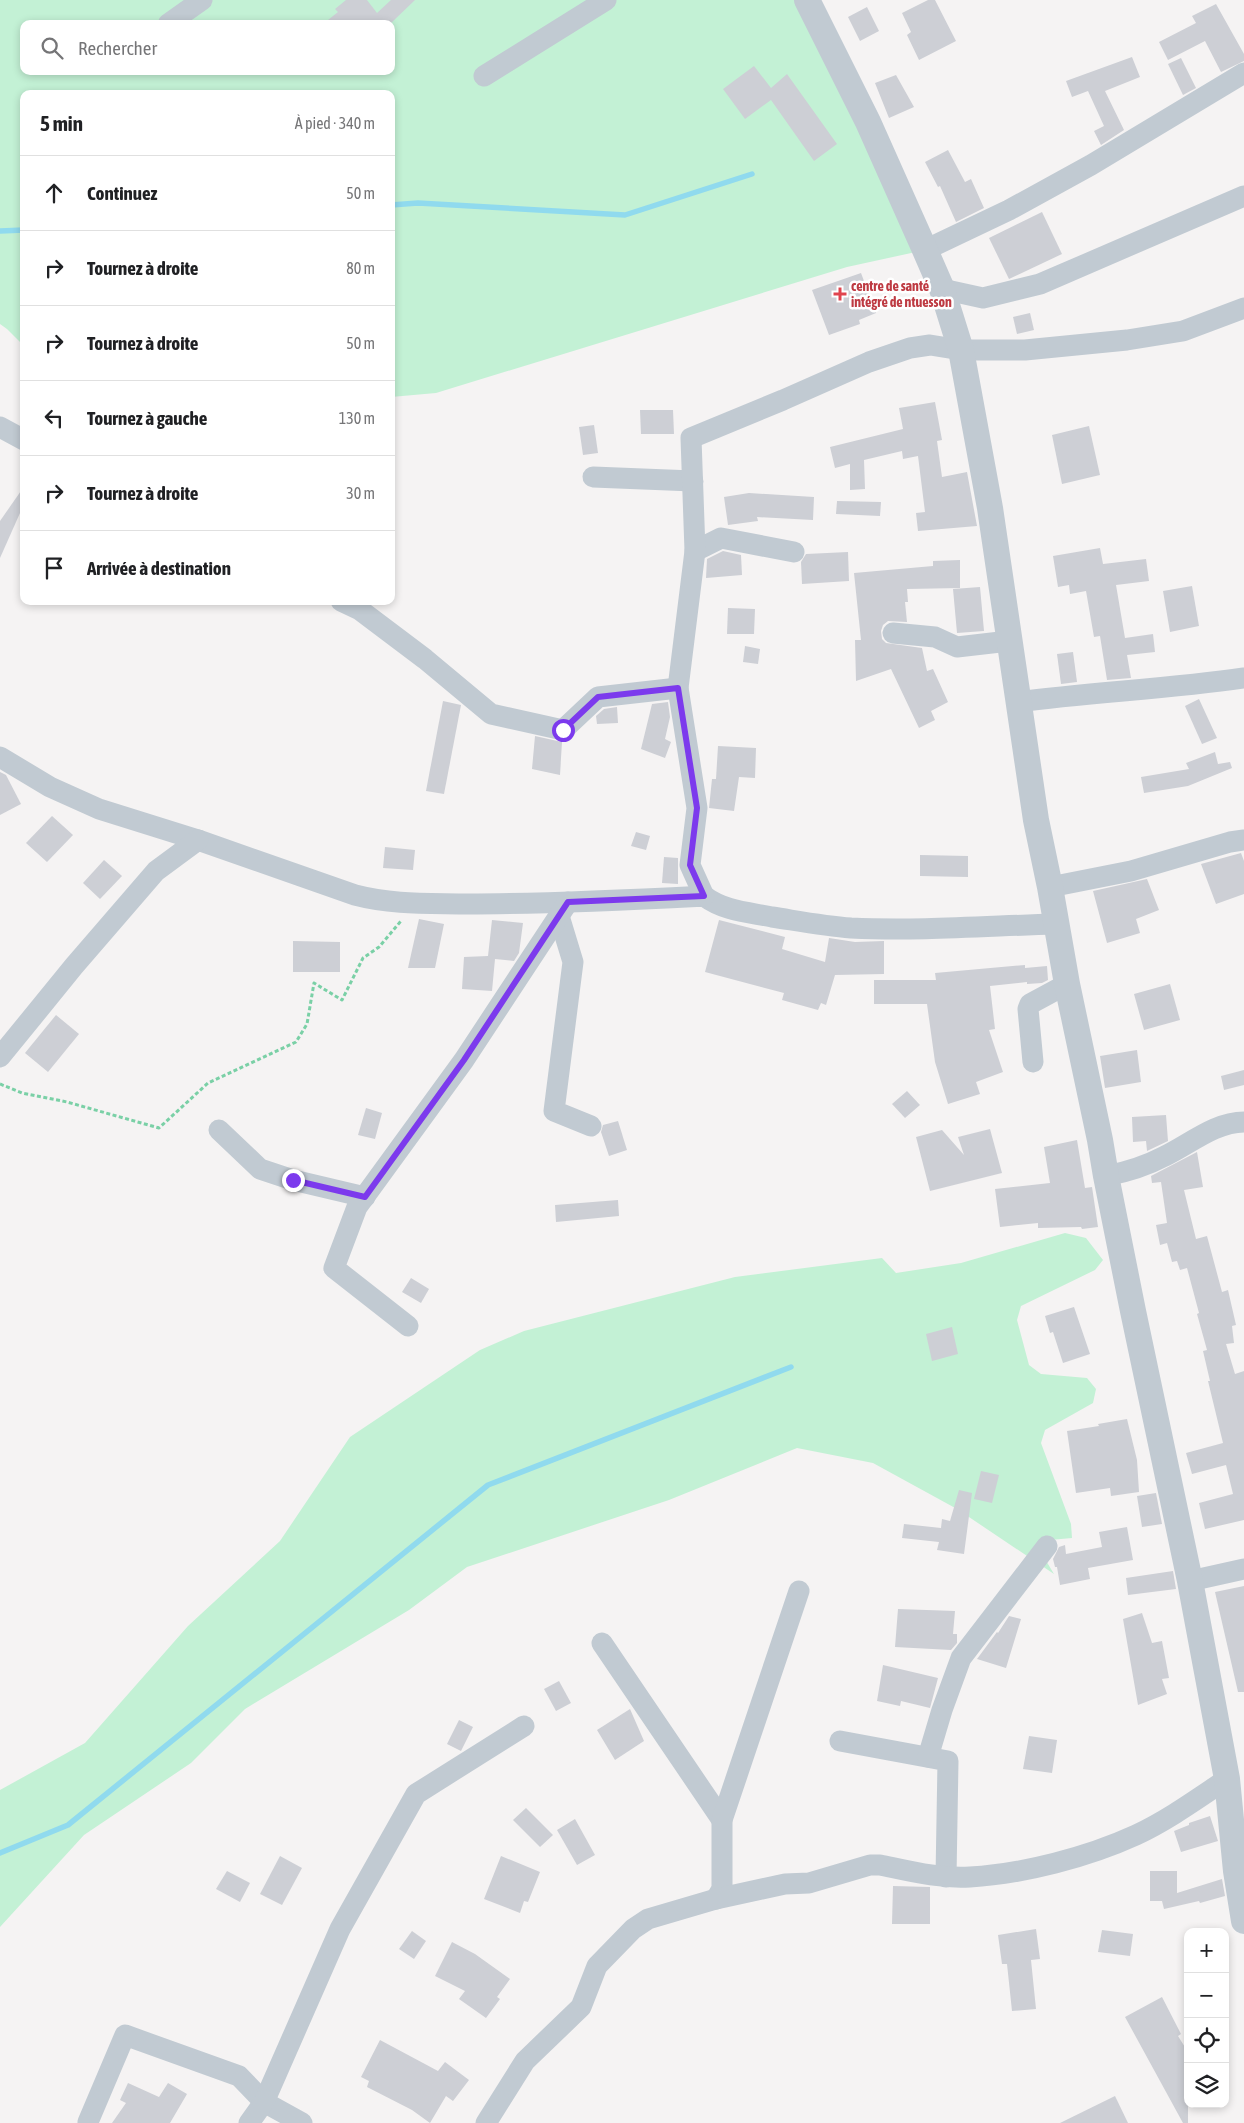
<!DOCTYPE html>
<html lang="fr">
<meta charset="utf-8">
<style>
:root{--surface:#fff;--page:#f6f6f6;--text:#202124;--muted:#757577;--line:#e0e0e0}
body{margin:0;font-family:"Asap Condensed",sans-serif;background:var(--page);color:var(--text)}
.controls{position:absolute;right:15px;bottom:15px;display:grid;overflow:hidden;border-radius:10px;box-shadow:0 2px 8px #0003}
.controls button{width:45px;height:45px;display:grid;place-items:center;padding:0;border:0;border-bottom:1px solid var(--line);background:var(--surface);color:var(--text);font:25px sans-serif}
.stop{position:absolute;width:15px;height:15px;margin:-11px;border:4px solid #7c3aed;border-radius:50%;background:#fff}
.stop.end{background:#7c3aed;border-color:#fff;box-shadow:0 1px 5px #0008}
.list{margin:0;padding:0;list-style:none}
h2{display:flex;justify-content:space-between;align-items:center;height:65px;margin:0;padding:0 20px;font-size:21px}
h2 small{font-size:16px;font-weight:400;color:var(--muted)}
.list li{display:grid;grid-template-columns:32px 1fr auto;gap:15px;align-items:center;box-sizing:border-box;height:75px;padding:0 20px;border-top:1px solid var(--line)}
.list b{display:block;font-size:19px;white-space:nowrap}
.list em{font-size:16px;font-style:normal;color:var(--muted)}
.icon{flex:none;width:28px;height:28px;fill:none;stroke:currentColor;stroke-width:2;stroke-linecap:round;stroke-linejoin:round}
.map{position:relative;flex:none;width:1244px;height:2123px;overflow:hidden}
.search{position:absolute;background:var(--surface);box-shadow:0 2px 8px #0003;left:20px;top:20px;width:375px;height:55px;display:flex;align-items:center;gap:12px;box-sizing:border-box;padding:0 18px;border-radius:10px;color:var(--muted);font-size:19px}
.panel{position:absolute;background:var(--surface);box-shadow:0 2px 8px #0003;left:20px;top:90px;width:375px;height:515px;border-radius:10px}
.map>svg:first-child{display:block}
.green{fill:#c3f1d5;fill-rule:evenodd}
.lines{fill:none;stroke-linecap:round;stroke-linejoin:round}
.stream{stroke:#90daee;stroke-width:5.5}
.building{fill:#cdcfd5}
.path{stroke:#7ad0a6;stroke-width:3;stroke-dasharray:4 2.5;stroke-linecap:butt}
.minor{stroke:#c1cad2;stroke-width:21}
.tertiary{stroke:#c1cad2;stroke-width:26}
.route{stroke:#7c3aed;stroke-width:6}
.health-dot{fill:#e0444e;stroke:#fff;stroke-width:2}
.labels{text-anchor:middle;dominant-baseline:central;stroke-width:5;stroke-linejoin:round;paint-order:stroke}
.health-label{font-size:14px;font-weight:bold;fill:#be3a42;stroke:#fff;text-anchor:start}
</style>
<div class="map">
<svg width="1244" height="2123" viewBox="0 0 1244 2123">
<rect width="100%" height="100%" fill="#f5f3f3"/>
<g class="green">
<path d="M0,0H807L925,250L847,267L436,393L391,397V94H24V346L7,329L0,324ZM24,24H391V71H24Z"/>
<polygon points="1065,1233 1086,1238 1103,1260 1095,1270 1021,1306 1017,1320 1029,1365 1041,1374 1087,1378 1096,1389 1093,1403 1045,1430 1041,1443 1071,1524 1072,1538 1050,1540 1042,1554 1054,1574 957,1509 873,1463 797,1448 669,1500 467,1567 409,1610 245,1709 191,1763 84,1835 0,1927 0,1790 85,1743 188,1626 280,1541 350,1437 480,1350 524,1331 735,1277 882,1258 896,1273 961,1263"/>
</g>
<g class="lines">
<g class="stream">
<polyline points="391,205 418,203 625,215 752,174"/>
<polyline points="0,231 24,230"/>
<polyline points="0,1853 68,1825 488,1485 791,1367"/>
</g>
</g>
<g class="building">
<polygon points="346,0 367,0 377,13 391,0 415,0 390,24 323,24 338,12 335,9"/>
<polygon points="928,0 935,0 956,41 919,60 907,35 911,32 902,13"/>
<polygon points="1216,4 1244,54 1244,61 1221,72 1205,41 1168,60 1159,42 1196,23 1192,16"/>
<polygon points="867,7 879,31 860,41 848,17"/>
<polygon points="1132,57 1140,77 1105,91 1124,130 1101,145 1094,131 1104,126 1088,91 1072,97 1066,81"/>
<polygon points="1181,58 1196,88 1183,95 1168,64"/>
<polygon points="754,66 771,88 787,74 837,144 814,161 771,100 745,119 723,89"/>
<polygon points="896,75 914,107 889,118 875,83"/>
<polygon points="948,150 965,182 971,179 984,208 956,222 940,186 938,187 925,162"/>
<polygon points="1042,212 1062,254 1009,279 989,238"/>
<polygon points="861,273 876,313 859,320 860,324 829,335 812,290"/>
<polygon points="1030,313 1034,330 1017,334 1013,317"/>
<polygon points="935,402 942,440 937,441 942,477 967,472 977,526 918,531 916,513 925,512 918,456 903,459 902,451 864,460 865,489 850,490 850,464 835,468 830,447 903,429 899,408"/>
<polygon points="640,410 673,410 674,434 641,434"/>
<polygon points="594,425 598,453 583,455 579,427"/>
<polygon points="1089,426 1100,475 1062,484 1052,435"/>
<polygon points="23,488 24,504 0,558 0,521"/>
<polygon points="749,493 814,497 813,520 757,517 758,521 728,525 724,497"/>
<polygon points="837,501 881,502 880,516 836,514"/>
<polygon points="1100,548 1103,564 1146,559 1149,581 1116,585 1125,638 1153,634 1155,652 1127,655 1131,678 1107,680 1100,636 1094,637 1086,591 1070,594 1069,585 1058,587 1053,556"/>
<polygon points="723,551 741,555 742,575 706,578 707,559"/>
<polygon points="848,552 849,581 802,584 801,562 806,554"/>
<polygon points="960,560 960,588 907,589 908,602 905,602 907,622 888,621 883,625 881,631 882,639 886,643 922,648 927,671 933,669 948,702 931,711 935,720 919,728 891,669 856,681 855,640 861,640 854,573 933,566 933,561"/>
<polygon points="1192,586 1199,626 1170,632 1163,591"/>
<polygon points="980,587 984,631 957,633 953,589"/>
<polygon points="728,608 755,609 754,634 727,634"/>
<polygon points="745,646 760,649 758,664 743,662"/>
<polygon points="1073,652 1077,682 1061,684 1057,654"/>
<polygon points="1199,699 1217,738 1202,744 1185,706"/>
<polygon points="443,701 461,705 444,794 426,791"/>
<polygon points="668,702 670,717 665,739 671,742 665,758 641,749 652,704"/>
<polygon points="617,707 618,723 597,724 596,716 604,709"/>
<polygon points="535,736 562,742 560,775 532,769"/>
<polygon points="718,746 756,748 755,778 739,777 734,811 709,808 712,779 716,779"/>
<polygon points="1215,752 1218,764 1230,762 1232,768 1188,786 1144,793 1141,777 1189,769 1186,763"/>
<polygon points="0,772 6,775 21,804 0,815"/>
<polygon points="52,816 73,835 47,862 26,843"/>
<polygon points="636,832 650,836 646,850 631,846"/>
<polygon points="385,847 415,850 413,870 383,868"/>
<polygon points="1241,853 1244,861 1244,894 1216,904 1201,864"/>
<polygon points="920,855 968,856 968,877 920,876"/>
<polygon points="664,857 678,858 678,884 662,883"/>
<polygon points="104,860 122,876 100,899 83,883"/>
<polygon points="1147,879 1159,910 1136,919 1140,933 1107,943 1093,891"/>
<polygon points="419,919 444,924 435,968 408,968"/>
<polygon points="492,920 523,923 519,953 514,961 495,959 492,991 462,989 464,957 488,956"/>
<polygon points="719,920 785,937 782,949 825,962 829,938 855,942 884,941 884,974 835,975 826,1005 821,1003 818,1010 782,1000 784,993 705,972"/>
<polygon points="293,941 340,942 340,972 293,972"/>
<polygon points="1025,965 1025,968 1047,966 1048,980 1042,983 1027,984 1027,982 990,986 995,1029 989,1030 1003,1072 976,1082 980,1094 948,1104 935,1062 927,1004 874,1004 874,980 936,980 935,973"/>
<polygon points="1170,984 1180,1020 1144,1030 1134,994"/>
<polygon points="56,1015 79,1034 48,1072 25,1053"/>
<polygon points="1137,1050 1141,1082 1105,1088 1100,1056"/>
<polygon points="1244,1070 1244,1085 1224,1090 1221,1076"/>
<polygon points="907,1091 920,1105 905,1118 892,1104"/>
<polygon points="366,1108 382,1113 375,1139 358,1135"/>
<polygon points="1166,1115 1168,1141 1147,1151 1146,1141 1133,1142 1132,1117"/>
<polygon points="618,1121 627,1150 609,1156 601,1132 603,1125"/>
<polygon points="990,1129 1002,1173 930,1191 916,1137 942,1130 964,1155 958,1137"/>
<polygon points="1077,1140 1085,1188 1092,1187 1098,1227 1082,1229 1081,1227 1038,1228 1038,1223 1000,1227 995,1189 1050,1183 1044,1147"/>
<polygon points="1197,1152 1203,1187 1184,1190 1196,1239 1207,1236 1222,1292 1228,1290 1236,1325 1232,1326 1234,1343 1226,1344 1235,1374 1244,1371 1244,1520 1205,1529 1199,1503 1233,1494 1226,1465 1192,1474 1186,1453 1223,1443 1208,1381 1210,1381 1203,1351 1207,1350 1197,1314 1199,1313 1187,1268 1180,1270 1177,1261 1172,1262 1167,1243 1160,1245 1156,1225 1167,1223 1161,1182 1152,1183 1151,1176"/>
<polygon points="618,1200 619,1216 556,1222 555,1205"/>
<polygon points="411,1278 429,1289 421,1303 402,1292"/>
<polygon points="1074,1307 1090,1354 1063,1363 1053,1332 1050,1333 1045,1316"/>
<polygon points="952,1327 958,1354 932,1361 926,1334"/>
<polygon points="1127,1419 1137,1460 1139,1492 1111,1496 1110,1488 1076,1493 1067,1431 1099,1426 1098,1424"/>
<polygon points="981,1471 999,1475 992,1503 974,1499"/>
<polygon points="959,1490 972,1493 964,1554 937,1550 939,1542 902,1538 904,1524 941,1528 942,1519 950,1521"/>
<polygon points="1156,1493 1162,1524 1142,1527 1137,1496"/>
<polygon points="1127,1527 1133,1560 1088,1568 1090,1579 1060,1585 1057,1567 1055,1567 1053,1559 1059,1547 1065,1545 1066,1554 1102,1547 1099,1532"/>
<polygon points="1173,1571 1176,1589 1128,1595 1126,1578"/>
<polygon points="1244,1586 1244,1692 1238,1692 1215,1592"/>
<polygon points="898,1609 955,1611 953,1634 957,1634 957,1643 951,1650 895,1647"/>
<polygon points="1142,1613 1152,1643 1162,1641 1169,1678 1162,1679 1167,1694 1138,1705 1123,1619"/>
<polygon points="1009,1616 1021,1619 1006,1668 977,1659 997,1632 998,1633"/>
<polygon points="883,1665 938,1678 930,1708 901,1701 900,1706 877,1701"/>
<polygon points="559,1681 571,1703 556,1711 544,1689"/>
<polygon points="630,1709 644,1741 615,1760 597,1730"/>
<polygon points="459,1720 473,1727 461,1751 447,1744"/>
<polygon points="1029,1736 1057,1740 1052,1773 1023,1769"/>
<polygon points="526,1808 553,1835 540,1847 513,1820"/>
<polygon points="1210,1816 1218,1841 1181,1852 1174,1831 1189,1825 1189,1823"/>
<polygon points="575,1819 595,1855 577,1865 557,1830"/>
<polygon points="280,1856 302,1868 282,1905 260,1894"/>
<polygon points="501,1856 540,1872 528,1902 524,1901 520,1913 484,1899"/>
<polygon points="227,1871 250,1883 240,1902 216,1889"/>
<polygon points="1150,1871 1177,1871 1177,1893 1222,1879 1225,1896 1200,1903 1199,1901 1164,1909 1162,1901 1150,1901"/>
<polygon points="893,1886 930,1887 930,1924 892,1924"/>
<polygon points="1036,1929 1040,1959 1031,1960 1036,2009 1012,2011 1007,1964 1002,1964 998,1935"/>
<polygon points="1102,1930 1133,1934 1130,1956 1098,1952"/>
<polygon points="412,1931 426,1941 414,1959 399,1949"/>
<polygon points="452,1942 475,1954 510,1979 497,1997 500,1999 486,2018 459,1999 465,1991 435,1976"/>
<polygon points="1162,1997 1181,2034 1178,2036 1188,2052 1188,2123 1183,2123 1125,2017"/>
<polygon points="380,2040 438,2071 445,2062 469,2080 453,2101 446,2096 430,2123 412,2110 367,2087 369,2081 361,2077"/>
<polygon points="128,2083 159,2097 168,2083 187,2094 170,2123 112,2123 126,2103 120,2100"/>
<polygon points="1115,2096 1128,2123 1060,2123"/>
</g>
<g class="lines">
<polyline class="path" points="0,1084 22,1093 67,1102 159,1128 208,1083 296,1042 307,1024 314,983 342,1000 363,958 379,947 401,921"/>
<g class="minor">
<polyline points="168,24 202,0"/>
<polyline points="484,76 606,0"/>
<polyline points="925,250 1009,210 1091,165 1244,73"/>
<polyline points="942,289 983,298 1040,284 1244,196"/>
<polyline points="0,427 24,440"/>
<polyline points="593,477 693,481"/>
<polyline points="695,551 721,538 794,552"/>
<polyline points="341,601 360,610 425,659 491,714 563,730 598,697 678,688"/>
<polyline points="893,633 935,637 957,647 1009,641"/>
<path d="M1018,702C1093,692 1169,689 1244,678"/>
<path d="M0,757L50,787L99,809L198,840L355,895C393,905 430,903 468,904C547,904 625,900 704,896C724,911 747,912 772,917C798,921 824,926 851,928C919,931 987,926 1055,924"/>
<polyline points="1050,887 1131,871 1230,842 1244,840"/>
<polyline points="704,896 690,865 697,808 678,688 695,551 691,438 783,400 869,362 910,348 930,345 961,350 1025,350 1127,340 1183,331 1244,308"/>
<polyline points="559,916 573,962 554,1111 591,1126"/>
<polyline points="0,1057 74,966 156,871 198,840"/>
<polyline points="1033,1062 1028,1009 1030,1004 1067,984"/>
<polyline points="219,1130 260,1169 293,1180 365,1197"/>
<path d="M1106,1176C1127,1172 1146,1166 1165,1156C1190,1144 1215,1122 1244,1122"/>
<polyline points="408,1326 334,1268 357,1207 464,1060 568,902"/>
<polyline points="1190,1581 1244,1569"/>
<polyline points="602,1643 722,1820"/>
<polyline points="840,1741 948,1761 946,1877"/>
<polyline points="928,1757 942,1710 961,1658 1047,1546"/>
<polyline points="716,1899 722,1889 722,1820 799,1591"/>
<polyline points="88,2122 125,2035 239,2076 264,2102 302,2123"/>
<polyline points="249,2123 264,2102 340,1929 416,1794 524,1726"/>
<path d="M486,2123L525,2061L581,2007L597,1966L633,1929L648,1919L716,1899L785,1884L809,1883L870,1865H880C909,1871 940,1879 970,1877C1023,1874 1088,1857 1136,1835C1168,1820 1197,1799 1227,1779"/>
</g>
<polyline class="tertiary" points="807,0 868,122 925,250 942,289 961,350 990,508 1036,820 1050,887 1067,984 1100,1140 1106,1176 1133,1311 1190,1581 1227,1779 1236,1871 1244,1921"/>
</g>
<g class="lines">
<polyline class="route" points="293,1180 365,1197 464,1060 568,902 704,896 690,865 697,808 678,688 598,697 563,730"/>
</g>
<path class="health-dot" d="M837.5 286.5h5v5h5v5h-5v5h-5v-5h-5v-5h5z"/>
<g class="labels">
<g class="health-label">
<text x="851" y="286">centre de santé<tspan x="851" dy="16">intégré de ntuesson</tspan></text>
</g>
</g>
</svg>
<div class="controls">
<button>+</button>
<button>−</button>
<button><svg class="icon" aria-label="locate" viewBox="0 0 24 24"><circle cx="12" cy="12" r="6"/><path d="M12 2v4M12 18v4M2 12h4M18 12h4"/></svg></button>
<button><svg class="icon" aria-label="layers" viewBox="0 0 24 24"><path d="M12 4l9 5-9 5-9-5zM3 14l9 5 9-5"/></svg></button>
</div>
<div class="stop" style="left:563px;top:730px"></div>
<div class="stop end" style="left:293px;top:1180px"></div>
<div class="search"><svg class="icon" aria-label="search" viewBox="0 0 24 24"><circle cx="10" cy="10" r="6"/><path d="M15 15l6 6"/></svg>Rechercher</div>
<section class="panel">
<h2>5 min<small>À pied · 340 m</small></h2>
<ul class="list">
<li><svg class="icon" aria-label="ahead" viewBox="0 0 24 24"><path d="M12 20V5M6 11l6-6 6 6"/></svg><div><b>Continuez</b></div><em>50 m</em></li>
<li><svg class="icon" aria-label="right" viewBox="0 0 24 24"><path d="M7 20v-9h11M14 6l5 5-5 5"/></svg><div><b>Tournez à droite</b></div><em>80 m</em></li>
<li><svg class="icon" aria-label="right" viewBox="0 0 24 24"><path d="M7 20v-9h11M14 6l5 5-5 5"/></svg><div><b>Tournez à droite</b></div><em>50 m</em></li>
<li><svg class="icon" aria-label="left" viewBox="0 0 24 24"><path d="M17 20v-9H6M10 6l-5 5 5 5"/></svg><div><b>Tournez à gauche</b></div><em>130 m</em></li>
<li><svg class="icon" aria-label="right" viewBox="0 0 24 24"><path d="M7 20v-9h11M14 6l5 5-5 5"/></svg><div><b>Tournez à droite</b></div><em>30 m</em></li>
<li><svg class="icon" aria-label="arrive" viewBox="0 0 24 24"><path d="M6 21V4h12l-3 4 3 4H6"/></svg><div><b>Arrivée à destination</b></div></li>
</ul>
</section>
</div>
